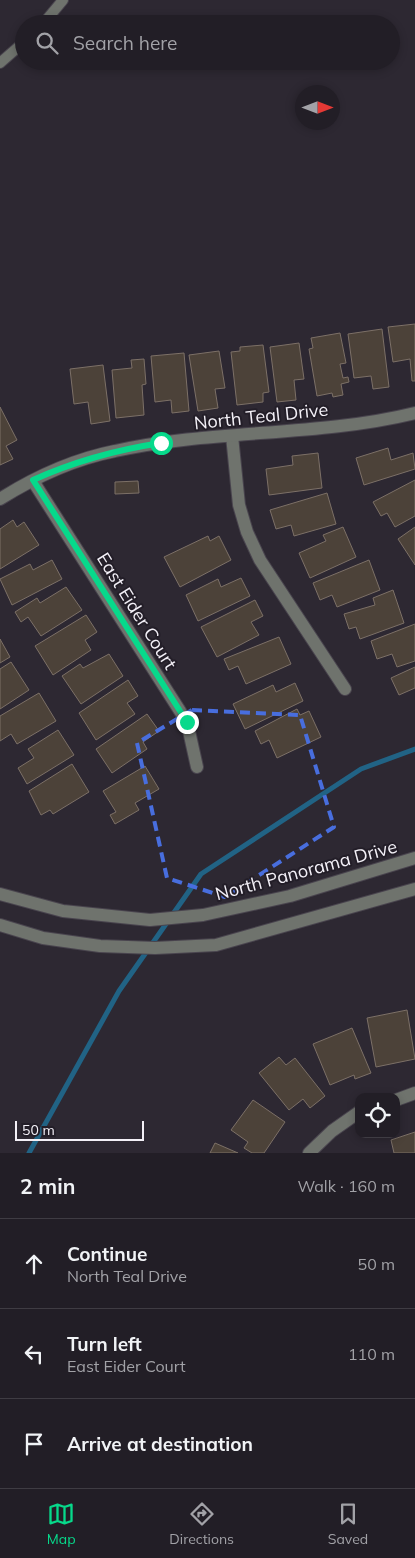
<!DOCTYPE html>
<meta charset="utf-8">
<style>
:root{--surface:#221e26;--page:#2a272e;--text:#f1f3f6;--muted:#a2a2a7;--line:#3f3c43;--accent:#07d98b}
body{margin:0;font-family:Mulish,sans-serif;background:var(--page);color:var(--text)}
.controls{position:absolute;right:15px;bottom:15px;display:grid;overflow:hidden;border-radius:10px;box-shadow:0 2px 8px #0003}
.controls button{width:45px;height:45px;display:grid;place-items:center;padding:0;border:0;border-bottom:1px solid var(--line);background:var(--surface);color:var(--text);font:25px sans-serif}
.compass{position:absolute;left:295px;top:85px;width:45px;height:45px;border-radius:50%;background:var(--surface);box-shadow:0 2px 8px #0003;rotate:90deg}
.scale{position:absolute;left:15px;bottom:12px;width:129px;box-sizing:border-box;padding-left:5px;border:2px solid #f3f0f7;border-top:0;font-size:14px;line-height:18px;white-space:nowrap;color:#f3f0f7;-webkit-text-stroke:4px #231e28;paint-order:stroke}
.stop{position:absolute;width:15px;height:15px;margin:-11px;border:4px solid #07d98b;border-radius:50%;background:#fff}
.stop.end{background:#07d98b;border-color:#fff;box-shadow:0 1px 5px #0008}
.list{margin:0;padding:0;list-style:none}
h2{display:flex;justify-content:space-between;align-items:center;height:65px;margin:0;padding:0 20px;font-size:21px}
h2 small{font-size:16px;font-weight:400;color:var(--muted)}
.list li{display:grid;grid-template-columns:32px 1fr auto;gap:15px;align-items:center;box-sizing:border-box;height:90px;padding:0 20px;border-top:1px solid var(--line)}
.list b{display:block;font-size:19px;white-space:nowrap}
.list p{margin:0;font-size:16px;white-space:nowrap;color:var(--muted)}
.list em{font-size:16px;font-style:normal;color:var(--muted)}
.icon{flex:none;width:28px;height:28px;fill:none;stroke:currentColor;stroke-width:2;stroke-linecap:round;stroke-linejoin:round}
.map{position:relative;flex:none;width:415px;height:1153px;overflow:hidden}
.search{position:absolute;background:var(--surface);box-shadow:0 2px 8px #0003;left:15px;right:15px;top:15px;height:55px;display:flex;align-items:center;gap:12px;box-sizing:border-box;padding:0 18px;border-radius:28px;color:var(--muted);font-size:19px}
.sheet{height:335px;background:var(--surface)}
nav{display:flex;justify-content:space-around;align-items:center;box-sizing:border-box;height:70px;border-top:1px solid var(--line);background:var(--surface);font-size:14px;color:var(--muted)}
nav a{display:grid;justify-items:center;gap:2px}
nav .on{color:var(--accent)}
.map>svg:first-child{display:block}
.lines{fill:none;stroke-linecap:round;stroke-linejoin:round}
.stream{stroke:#216385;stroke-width:5}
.building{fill:#4c4239;stroke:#7c7067}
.lane-casing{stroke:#49444e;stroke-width:12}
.street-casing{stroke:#49444e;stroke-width:14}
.lane{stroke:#6f736d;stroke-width:10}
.street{stroke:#6f736d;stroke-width:12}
.route{stroke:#07d98b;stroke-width:6}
.marked{fill:none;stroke:#486ede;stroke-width:4;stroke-dasharray:10 6;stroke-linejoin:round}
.labels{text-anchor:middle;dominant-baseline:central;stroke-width:4;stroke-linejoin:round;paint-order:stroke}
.street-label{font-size:18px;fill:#f3f0f7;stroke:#231e28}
</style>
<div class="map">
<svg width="415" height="1153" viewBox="0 0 415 1153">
<rect width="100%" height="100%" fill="#2d2832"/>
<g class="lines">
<polyline class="stream" points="29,1153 119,991 201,874 361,769 415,749"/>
</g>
<g class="building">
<polygon points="415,324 415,381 412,381 410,359 393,362 388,327"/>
<polygon points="382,329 389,387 373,389 371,376 354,378 348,334"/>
<polygon points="340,333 346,363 340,364 341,369 343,378 348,377 349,382 341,384 343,395 333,397 332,393 317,396 309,349 313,348 311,338"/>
<polygon points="299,343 304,379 294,380 296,400 277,402 270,347"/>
<polygon points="263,345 269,392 263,393 263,402 237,405 231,352 240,351 240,347"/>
<polygon points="219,351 225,388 215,389 218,408 198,411 189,355"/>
<polygon points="184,353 189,411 172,413 171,400 155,402 151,356"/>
<polygon points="144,359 146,384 142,385 144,415 116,418 112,370 132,368 131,360"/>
<polygon points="103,365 110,421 91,424 88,402 74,404 70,369"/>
<polygon points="0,407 17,440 6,446 13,459 0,465"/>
<polygon points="388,448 391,460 413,453 415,469 364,485 356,458"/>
<polygon points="318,453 322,488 269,495 266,469 293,465 292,456"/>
<polygon points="415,480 415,516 395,527 387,513 381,516 373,502"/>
<polygon points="138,481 139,493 115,494 115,482"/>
<polygon points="327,493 336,524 294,536 291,525 276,529 270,510"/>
<polygon points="13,520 17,527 24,522 39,545 0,569 0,529"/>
<polygon points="343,527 356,557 310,578 299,553 326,541 323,535"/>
<polygon points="415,527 415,565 398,539"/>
<polygon points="208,536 210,541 219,536 231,560 180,587 164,557"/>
<polygon points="52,560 62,579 12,605 0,579 30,564 33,570"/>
<polygon points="369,560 380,590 337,607 332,595 320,600 313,583"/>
<polygon points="241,578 250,596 198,621 186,595 218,579 221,587"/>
<polygon points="66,587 82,610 41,636 28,617 21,622 15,612 37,598 40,603"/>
<polygon points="393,590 404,623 360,639 356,627 349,629 344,614 375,605 373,598"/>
<polygon points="255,600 263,616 251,622 259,635 217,657 201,627"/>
<polygon points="86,615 97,632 85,640 91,650 53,675 35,646"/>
<polygon points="415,624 415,661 397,667 392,654 377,659 371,641"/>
<polygon points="279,637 291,664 246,684 238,666 229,670 224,659"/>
<polygon points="0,639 10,657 0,663"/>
<polygon points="109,654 123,676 81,704 62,676 80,664 83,668"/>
<polygon points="11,662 29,690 0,709 0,669"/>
<polygon points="415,667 415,688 399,695 391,678"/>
<polygon points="128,680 138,696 127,703 135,714 96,740 79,713"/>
<polygon points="295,683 303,701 245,729 233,704 273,685 276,692"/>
<polygon points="39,693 56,721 17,744 11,734 0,741 0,716"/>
<polygon points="297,709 300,715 309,711 321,737 277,758 269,740 261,744 255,731"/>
<polygon points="147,714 159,731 143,742 147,749 112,773 96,749"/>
<polygon points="58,730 74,755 27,784 18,768 34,758 28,749"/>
<polygon points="72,764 89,792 53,814 50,810 41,815 29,791"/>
<polygon points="145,766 159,789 135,803 139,810 115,824 110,815 116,812 103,791"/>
<polygon points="407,1010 415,1059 376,1067 367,1018"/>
<polygon points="352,1028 371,1073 355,1079 354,1075 330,1085 313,1044"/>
<polygon points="279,1057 286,1065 295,1058 325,1096 310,1108 303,1099 289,1110 259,1073"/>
<polygon points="253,1100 285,1122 264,1153 252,1153 244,1148 248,1142 231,1130"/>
<polygon points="415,1132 415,1153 394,1153 391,1140"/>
<polygon points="215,1143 238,1153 210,1153"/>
</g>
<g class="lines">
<g class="lane-casing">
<g id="lane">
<polyline points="43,24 63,0"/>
<polyline points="0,63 24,42"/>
</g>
</g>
<g class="street-casing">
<g id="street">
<polyline points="232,436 239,505 247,532 260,560 345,689"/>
<polyline points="33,481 187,722 197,767"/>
<path d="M0,499C35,477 75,459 115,451C213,429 317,437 415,413"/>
<polyline points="0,894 63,911 150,920 203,915 290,896 415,858"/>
<polyline points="0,925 43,938 100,946 155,948 216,945 415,889"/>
<polyline points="396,1100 415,1093"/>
<polyline points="309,1153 332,1131 359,1112"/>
</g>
</g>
<use href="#lane" class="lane"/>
<use href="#street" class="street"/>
</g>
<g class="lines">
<path class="route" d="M161,443C115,450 75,461 33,480L187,722"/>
</g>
<path class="marked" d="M192,710L300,715L334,827L225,897L167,878L137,743Z"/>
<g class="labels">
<g class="street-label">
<text transform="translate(261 416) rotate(-6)">North Teal Drive</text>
<text transform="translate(137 611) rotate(58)">East Eider Court</text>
<text transform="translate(306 870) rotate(-15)">North Panorama Drive</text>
</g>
</g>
</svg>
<div class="controls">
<button><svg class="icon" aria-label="locate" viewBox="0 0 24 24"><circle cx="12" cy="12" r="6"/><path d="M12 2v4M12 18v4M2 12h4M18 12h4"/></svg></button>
</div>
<svg class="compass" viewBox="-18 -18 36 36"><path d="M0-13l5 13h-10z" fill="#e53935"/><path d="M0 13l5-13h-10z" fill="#a2a2a7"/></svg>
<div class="scale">50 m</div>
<div class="stop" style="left:161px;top:443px"></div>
<div class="stop end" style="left:187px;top:722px"></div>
<div class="search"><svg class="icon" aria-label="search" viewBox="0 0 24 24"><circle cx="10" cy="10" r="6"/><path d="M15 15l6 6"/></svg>Search here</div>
</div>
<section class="sheet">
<h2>2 min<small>Walk · 160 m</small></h2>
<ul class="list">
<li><svg class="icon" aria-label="ahead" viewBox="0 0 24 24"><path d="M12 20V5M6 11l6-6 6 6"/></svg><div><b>Continue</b><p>North Teal Drive</p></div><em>50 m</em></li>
<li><svg class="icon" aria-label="left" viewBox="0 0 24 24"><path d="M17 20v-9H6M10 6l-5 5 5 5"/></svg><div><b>Turn left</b><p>East Eider Court</p></div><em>110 m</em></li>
<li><svg class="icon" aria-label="arrive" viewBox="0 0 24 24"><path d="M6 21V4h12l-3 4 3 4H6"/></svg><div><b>Arrive at destination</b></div></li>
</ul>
</section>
<nav>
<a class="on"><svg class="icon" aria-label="map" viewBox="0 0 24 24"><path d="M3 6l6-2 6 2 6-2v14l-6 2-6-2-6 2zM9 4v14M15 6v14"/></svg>Map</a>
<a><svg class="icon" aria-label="directions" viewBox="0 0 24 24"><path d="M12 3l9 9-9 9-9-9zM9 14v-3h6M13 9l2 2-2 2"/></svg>Directions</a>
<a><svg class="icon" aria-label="saved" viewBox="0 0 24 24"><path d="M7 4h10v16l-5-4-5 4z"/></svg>Saved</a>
</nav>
